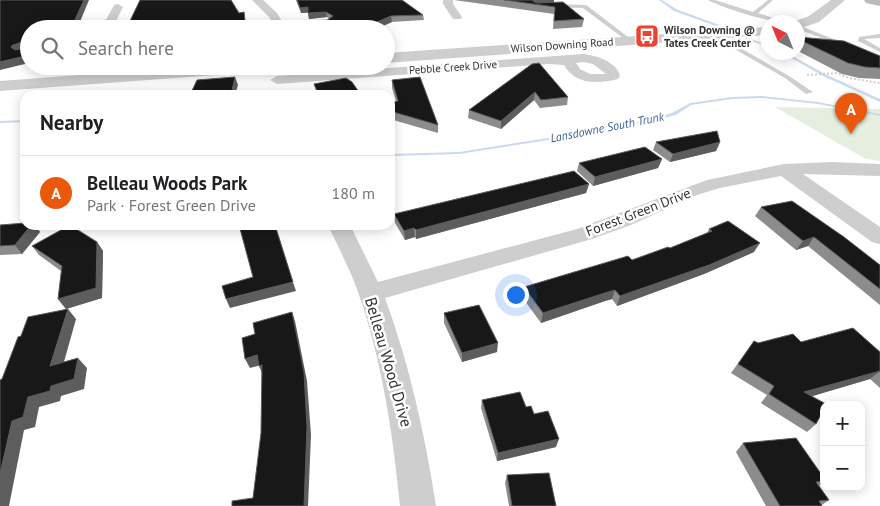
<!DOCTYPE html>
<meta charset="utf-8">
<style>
:root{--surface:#fff;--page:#f2f2f2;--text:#202124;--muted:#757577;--line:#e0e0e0;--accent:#ea580c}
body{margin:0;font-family:"PT Sans",sans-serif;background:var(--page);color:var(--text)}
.controls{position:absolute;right:15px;bottom:15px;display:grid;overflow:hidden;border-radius:10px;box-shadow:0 2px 12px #0003}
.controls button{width:45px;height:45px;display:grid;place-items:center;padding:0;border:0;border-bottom:1px solid var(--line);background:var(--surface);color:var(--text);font:25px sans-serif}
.compass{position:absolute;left:760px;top:15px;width:45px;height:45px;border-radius:50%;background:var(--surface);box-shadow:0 2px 12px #0003;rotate:317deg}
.you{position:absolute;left:515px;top:294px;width:18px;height:18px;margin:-12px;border:4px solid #fff;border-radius:50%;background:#1a73e8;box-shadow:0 0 0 8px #1a73e833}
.badge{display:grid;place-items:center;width:32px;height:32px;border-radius:50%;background:var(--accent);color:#fff;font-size:16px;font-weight:700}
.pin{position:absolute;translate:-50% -41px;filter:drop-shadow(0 1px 2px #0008)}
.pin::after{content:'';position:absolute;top:26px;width:18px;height:15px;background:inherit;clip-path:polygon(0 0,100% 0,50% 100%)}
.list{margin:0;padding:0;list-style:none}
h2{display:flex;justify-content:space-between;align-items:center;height:65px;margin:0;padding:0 20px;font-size:21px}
h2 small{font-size:16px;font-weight:400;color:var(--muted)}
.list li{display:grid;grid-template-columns:32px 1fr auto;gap:15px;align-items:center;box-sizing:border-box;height:75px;padding:0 20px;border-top:1px solid var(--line)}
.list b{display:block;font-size:19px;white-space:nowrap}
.list p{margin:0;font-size:16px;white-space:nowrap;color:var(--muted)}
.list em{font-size:16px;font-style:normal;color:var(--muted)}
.icon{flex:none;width:28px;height:28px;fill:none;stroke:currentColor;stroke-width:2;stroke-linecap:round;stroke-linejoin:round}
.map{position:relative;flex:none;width:880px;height:506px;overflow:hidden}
.search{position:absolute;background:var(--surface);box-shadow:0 2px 12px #0003;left:20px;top:20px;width:375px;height:55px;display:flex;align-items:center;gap:12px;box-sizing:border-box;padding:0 18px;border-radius:28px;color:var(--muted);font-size:19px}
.panel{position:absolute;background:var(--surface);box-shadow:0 2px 12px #0003;left:20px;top:90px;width:375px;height:140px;border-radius:15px}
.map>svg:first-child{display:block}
.green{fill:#e5eedf}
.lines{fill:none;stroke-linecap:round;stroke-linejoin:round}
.stream{fill:#cbdaee;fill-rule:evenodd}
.path{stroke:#cecece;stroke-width:2;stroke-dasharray:2 2;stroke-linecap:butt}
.service{fill:#cecece;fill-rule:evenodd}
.minor{fill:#cecece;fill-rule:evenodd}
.tertiary{fill:#cecece;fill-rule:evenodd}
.secondary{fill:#bbb;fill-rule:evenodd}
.wall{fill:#8c8c8c}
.shaded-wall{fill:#5d5d5d}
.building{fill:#181818;stroke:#5d5d5d;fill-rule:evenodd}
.labels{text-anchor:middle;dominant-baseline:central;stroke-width:5;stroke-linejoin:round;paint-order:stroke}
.far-poi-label{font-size:11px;font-weight:bold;fill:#313131;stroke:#fff;text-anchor:start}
.far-street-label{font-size:11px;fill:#313131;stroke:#fff}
.far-water-label{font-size:12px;font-style:italic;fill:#3b6497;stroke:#fff}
.street-label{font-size:14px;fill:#313131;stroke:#fff}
.near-street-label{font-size:16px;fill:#313131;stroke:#fff}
</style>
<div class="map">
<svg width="880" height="506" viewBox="0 0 880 506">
<rect width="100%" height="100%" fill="#fff"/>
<polygon class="green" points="775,107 880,109 880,161 866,159"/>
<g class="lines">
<g class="stream">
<polygon points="659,0 662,0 676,9 730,29 727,30 674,11"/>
<polygon points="746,37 768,45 768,47 746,39"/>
<polygon points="781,52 785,52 825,74 880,99 880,102 823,76"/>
<polygon points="762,96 818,102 880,114 880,116 818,104 762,98 732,99 691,105 676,115 613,130 459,154 390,156 390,154 459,152 613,128 672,113 690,103 732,97"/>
<polygon points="25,120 25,122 0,123 0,121"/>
</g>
<polyline class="path" points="807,75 837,73 849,78 880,83"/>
<g class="service">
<path d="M708,0H715L753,12L768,0H773L758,13L786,22C773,24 720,7 708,0Z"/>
<polygon points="552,4 586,5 632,40 627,41 583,8 550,7"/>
<polygon points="798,25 846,44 847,45 842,46 798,29"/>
<polygon points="712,34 716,34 789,76 813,92 806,94 785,78 712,36"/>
<polygon points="880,34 880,38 864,39 880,48 880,52 858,41 859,37"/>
</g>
<g class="minor">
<path d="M252,0H263L277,13L283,23L327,19L332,22C323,31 269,29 254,29L259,26L273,24L269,17Z"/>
<polygon points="443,0 453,0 453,4 462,17 461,19 453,19 443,4"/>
<polygon points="118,4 123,7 112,29 101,29 114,5"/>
<path d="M583,54C596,55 617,62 620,76L618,79C598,84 575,85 564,65L548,64L277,84L270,80L277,76ZM583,62L593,64L606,74H590L580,69L576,63Z"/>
<path d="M832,162L880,164V176L803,174L880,227V244L872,242L781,176L720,188L697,195L631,225L592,239L385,298C410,366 425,435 436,506H400C393,434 382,360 358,292C350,269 338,247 328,225H350L378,282L577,229L707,180L784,164Z"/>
</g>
<g class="tertiary">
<polygon points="831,0 845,0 819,22 798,29 798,22 793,22 809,16"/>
<polygon points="768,27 768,35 386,63 386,53"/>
<polygon points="199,66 276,66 268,71 0,91 0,81"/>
</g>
<polygon class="secondary" points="864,0 880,0 880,6 866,3"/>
</g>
<g class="wall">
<polygon points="296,0 402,0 423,15 424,20 392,22 376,29 309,29 326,21 329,19 327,17 309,19 308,13 301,13"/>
<polygon points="454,0 554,0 554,3 584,19 582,27 553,29 554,14"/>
<polygon points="798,37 880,56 880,79 859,78 842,74 798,51"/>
<polygon points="532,64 568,97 567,105 540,108 534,100 501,129 468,118 469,110"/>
<polygon points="392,80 438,125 438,133 390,119 390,103 396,101 392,88"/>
<polygon points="314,84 361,95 317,95"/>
<polygon points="656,142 720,142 716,151 670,162 653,150"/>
<polygon points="662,159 658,168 593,186 577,171 579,163"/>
<polygon points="589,184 586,193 416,239 415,237 405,240 395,223 394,214"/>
<polygon points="761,207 880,265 880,305 808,246 796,250 755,216"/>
<polygon points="0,225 35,225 40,232 22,254 0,255"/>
<polygon points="709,229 754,252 704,274 617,306 612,299 605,301 541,323 522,297 524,287 632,260 670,248 707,233"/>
<polygon points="97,242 103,251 102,298 66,309 58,299 61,271 39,255 32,246"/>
<polygon points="444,313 497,352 462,362 444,323"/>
<polygon points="754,341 758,343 801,342 880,352 880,388 870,379 812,396 816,424 807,432 761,403 767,395 731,373"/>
<polygon points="482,400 526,407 556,447 497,461 481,408"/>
<polygon points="743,443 824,478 824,482 819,486 829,500 822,505 822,506 766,506 736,452"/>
<polygon points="507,475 556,506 509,506 505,483"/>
</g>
<g class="shaded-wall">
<polygon points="84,0 89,0 77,29 67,29 66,27"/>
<polygon points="533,0 554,0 554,3 533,4"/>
<polygon points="308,7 309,12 301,13 300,8"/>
<polygon points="326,12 327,17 309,19 308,13"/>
<polygon points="391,16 392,22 376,29 361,29"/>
<polygon points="133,20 138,23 140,29 134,29 130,21"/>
<polygon points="26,41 29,48 16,51 11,47 13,45"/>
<polygon points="29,55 29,63 0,70 0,62"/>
<polygon points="235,77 238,85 235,95 231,95"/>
<polygon points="535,92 534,100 501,129 501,121"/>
<polygon points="720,142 716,151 670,162 673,154"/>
<polygon points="662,159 658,168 593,186 595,177"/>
<polygon points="589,184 586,193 416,239 416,230"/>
<polygon points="31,225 35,225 40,232 22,254 15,245"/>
<polygon points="414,228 415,237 405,240 404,231"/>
<polygon points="814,237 808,246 796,250 803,241"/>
<polygon points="97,242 103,251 102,298 66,309 58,299"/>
<polygon points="760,243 754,252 704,274 617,306 620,296"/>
<polygon points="293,282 296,291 230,308 226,299"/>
<polygon points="615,290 612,299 605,301 541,323 543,313 608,292"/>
<polygon points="68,309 76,319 60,376 50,366"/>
<polygon points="292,312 295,321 307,381 311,435 308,506 304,506"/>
<polygon points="498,343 497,352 462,362 462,353"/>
<polygon points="257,355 261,365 250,368 245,359"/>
<polygon points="78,358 87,368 84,389 61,396 60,401 39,407 35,427 24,430 9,506 0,506 0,474 12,421 28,397 51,386"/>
<polygon points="262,365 263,375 259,366"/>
<polygon points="880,371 870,379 796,401 804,392"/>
<polygon points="559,439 556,447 497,461 498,453"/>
</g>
<g class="building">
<path d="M0,0H84L72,26L66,27L69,29H29V55L0,62ZM26,41L27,48L15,50L11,47L13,45Z"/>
<polygon points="140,0 231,0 239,13 244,12 246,29 135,29 138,23 132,24 133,20 130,21"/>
<polygon points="297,0 402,0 423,15 391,16 361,29 309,29 309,24 326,21 333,16 326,12 308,13 308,7 300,8"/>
<polygon points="504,0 533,0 533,1 537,3 563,2 584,19 554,21 555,7"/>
<polygon points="798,37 844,41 880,56 880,68 865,67 848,63 798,39"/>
<polygon points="539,63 568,97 541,100 535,92 501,121 469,110 532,64"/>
<polygon points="235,77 231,95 190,95 197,80"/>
<polygon points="420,77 438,125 390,111 390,103 398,101 392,80"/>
<polygon points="346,78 352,82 361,95 319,95 314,84"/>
<polygon points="717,131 720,142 673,154 656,142"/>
<polygon points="645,147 662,159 595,177 579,163"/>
<polygon points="574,171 589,184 416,230 414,228 404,231 394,214"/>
<polygon points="792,201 844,237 880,265 880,289 814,237 803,241 761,207"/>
<polygon points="728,221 760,243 709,265 620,296 615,290 608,292 543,313 524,287 628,256 632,260 668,247 670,248 712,231 709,229"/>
<polygon points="25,223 25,225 31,225 15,245 0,246 0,225"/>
<polygon points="70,225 97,242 96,288 58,299 62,266 32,246"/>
<polygon points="239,225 275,225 293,282 226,299 222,286 253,277"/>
<polygon points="479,305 498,343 462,353 444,313"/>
<polygon points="68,309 50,366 78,358 74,379 51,386 50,391 28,397 23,417 12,421 0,474 0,380 2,379 18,337 21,336 28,317"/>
<polygon points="292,312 304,372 307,427 304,506 232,506 232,501 253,498 261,433 262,365 259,366 257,355 245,359 242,338 255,334 253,323"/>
<polygon points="853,328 880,352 880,371 804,392 826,404 826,405 824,405 824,409 816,424 769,394 774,386 738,364 754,341 758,343 793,334 801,342"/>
<polygon points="520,392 526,407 531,406 534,414 548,411 559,439 498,453 482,400"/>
<polygon points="796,438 824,478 824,481 816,482 829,500 819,501 822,506 780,506 743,443"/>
<polygon points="549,473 556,506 512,506 507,475"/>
</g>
<defs>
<g id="bus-square" transform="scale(1.25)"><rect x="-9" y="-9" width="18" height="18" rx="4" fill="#ea4331" stroke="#fff"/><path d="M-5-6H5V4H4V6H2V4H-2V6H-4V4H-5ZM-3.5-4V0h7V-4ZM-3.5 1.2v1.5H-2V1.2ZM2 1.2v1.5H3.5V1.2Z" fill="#fff"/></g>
</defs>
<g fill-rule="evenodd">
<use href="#bus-square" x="647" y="36"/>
</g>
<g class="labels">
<g class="far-poi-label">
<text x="664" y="30">Wilson Downing @<tspan x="664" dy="13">Tates Creek Center</tspan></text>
</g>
<g class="far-street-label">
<text transform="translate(562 45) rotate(-4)">Wilson Downing Road</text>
<text transform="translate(453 67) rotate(-4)">Pebble Creek Drive</text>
</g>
<g class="far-water-label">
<text transform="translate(607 127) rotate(-11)">Lansdowne South Trunk</text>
</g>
<g class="street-label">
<text transform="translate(638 212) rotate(-21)">Forest Green Drive</text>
</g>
<g class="near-street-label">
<text transform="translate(389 362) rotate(74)">Belleau Wood Drive</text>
</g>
</g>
</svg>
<div class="controls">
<button>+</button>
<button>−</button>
</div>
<svg class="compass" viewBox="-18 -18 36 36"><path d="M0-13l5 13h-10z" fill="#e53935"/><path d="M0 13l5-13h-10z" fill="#757577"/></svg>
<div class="you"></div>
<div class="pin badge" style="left:851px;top:134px">A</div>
<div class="search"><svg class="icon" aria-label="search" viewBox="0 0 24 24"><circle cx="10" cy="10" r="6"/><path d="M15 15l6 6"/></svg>Search here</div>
<section class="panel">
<h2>Nearby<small></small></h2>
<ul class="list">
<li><span class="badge">A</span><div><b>Belleau Woods Park</b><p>Park · Forest Green Drive</p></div><em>180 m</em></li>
</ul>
</section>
</div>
